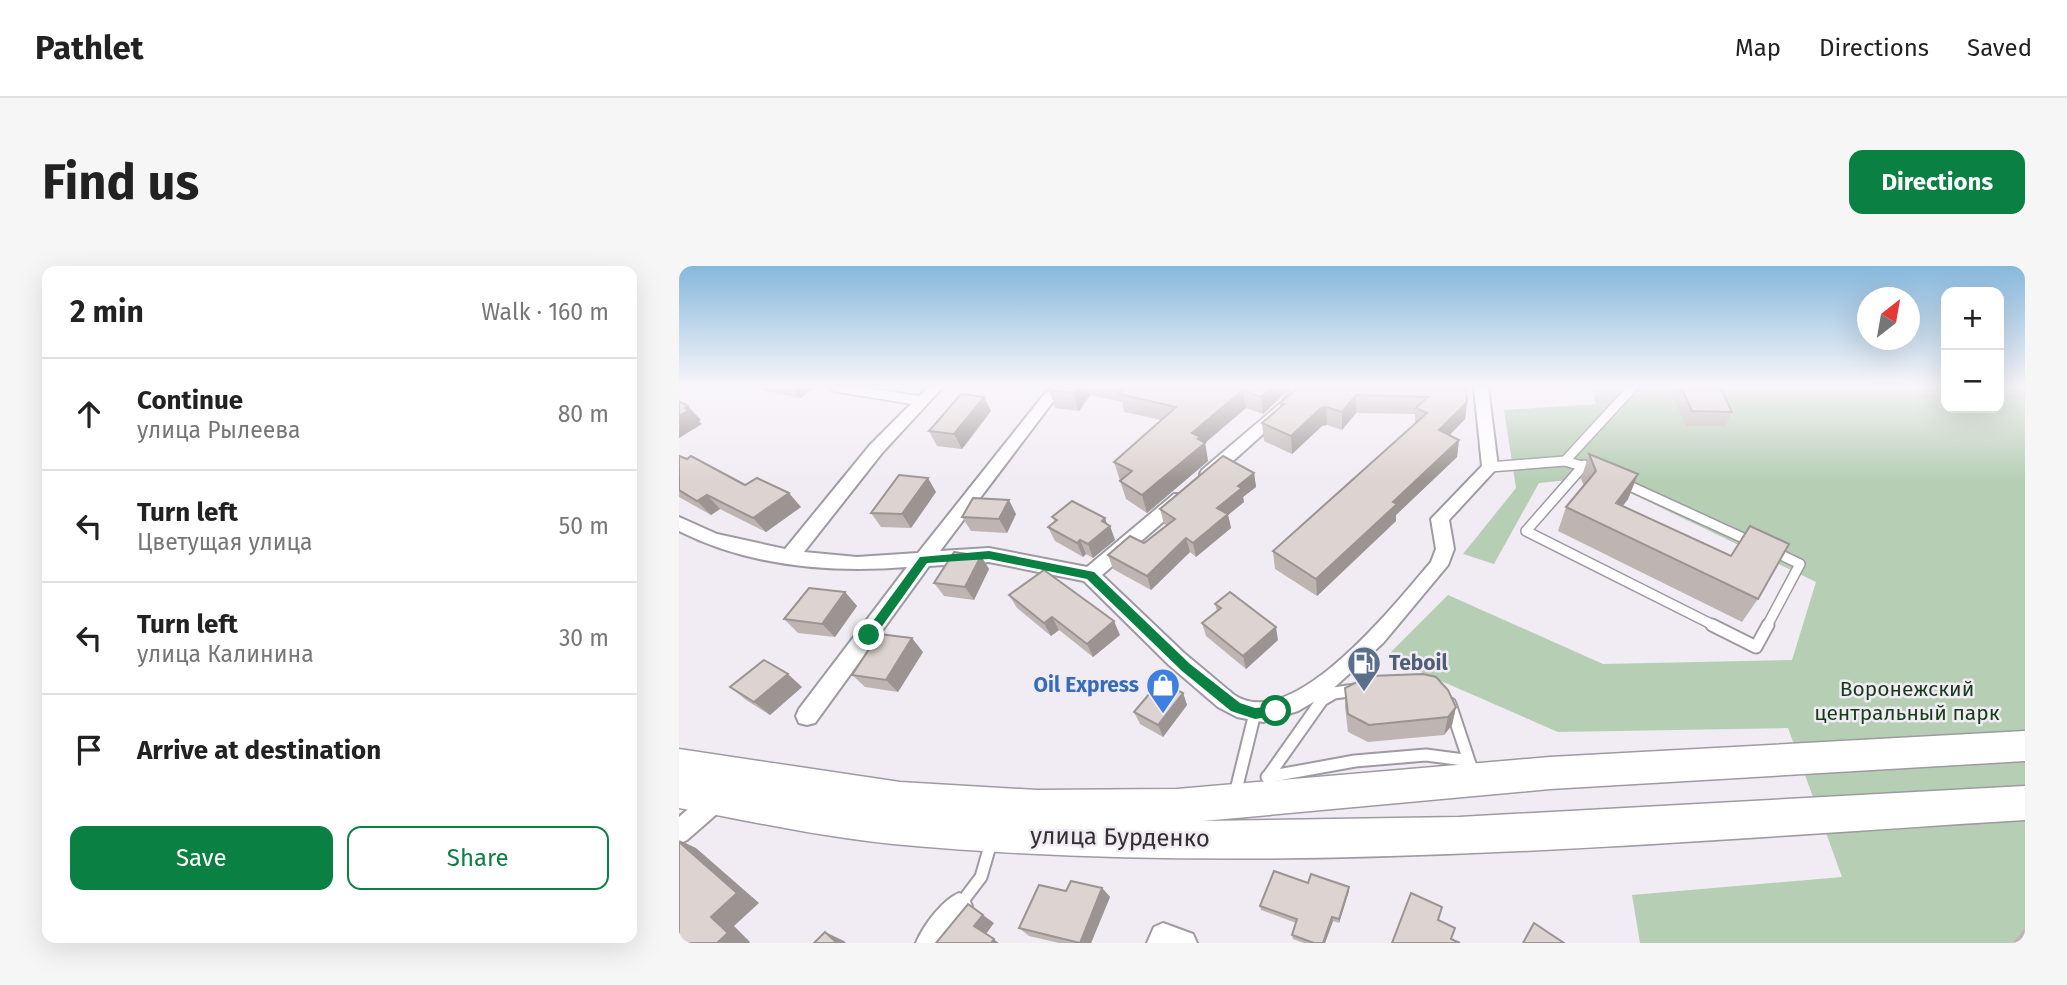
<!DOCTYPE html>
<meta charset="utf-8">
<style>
:root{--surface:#fff;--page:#f6f6f6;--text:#222;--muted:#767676;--line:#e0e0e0;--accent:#0b8043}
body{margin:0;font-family:"Fira Sans",sans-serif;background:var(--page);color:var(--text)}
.controls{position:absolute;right:21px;top:21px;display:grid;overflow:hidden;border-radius:14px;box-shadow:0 7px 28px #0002}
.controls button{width:63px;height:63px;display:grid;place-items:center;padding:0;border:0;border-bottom:2px solid var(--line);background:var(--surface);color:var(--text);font:35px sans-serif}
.compass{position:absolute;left:1178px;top:21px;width:63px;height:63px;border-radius:50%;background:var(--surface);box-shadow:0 7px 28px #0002;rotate:31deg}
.stop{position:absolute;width:21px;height:21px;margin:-16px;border:5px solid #0b8043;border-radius:50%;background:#fff}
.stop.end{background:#0b8043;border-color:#fff;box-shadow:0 2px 7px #0008}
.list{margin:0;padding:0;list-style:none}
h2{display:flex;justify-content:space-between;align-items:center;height:91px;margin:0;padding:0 28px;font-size:30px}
h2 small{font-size:23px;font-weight:400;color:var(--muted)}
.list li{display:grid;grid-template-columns:46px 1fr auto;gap:21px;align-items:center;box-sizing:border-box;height:112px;padding:0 28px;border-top:2px solid var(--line)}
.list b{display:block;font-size:26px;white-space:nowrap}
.list p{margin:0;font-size:23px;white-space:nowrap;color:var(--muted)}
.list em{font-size:23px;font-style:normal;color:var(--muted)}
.actions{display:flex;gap:14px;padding:21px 28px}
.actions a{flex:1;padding:16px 0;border:2px solid var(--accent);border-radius:14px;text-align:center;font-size:24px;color:var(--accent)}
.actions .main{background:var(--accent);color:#fff}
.icon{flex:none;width:38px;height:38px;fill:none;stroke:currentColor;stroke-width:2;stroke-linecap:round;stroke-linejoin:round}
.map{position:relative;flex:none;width:1346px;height:677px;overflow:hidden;border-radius:14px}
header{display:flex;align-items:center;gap:42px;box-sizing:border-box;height:98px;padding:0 35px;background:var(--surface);border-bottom:2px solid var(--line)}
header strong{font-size:33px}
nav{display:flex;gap:38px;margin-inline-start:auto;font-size:24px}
.intro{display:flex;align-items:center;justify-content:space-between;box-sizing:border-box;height:168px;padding:0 42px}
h1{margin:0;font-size:49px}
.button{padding:18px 32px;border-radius:14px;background:var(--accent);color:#fff;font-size:24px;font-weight:700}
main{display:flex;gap:42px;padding:0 42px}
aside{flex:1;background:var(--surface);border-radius:14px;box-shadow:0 7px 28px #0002}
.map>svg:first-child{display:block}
.green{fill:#b5ceb4}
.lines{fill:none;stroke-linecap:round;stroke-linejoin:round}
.lane-far1-casing{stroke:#9f9aa2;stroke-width:12}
.lane-casing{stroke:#9f9aa2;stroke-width:15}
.street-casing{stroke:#9f9aa2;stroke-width:4}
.primary-casing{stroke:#9f9aa2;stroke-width:3}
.lane-far1{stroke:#fff;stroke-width:9}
.lane{stroke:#fff;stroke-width:11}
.street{fill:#fff;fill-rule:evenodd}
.primary{fill:#fff;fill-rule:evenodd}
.wall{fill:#beb5b3}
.shaded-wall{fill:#9b9492}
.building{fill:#ddd3d0;stroke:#9b9492;stroke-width:2}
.route{fill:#0b8043}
.labels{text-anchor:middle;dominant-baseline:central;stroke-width:5;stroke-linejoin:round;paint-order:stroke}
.service-label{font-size:21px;font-weight:bold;fill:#4e5e75;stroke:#f1ecf4;text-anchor:start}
.shop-label{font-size:21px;font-weight:bold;fill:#366cbe;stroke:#f1ecf4;text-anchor:end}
.park-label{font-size:21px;fill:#153c18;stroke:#f1ecf4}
.near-street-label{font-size:24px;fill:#323033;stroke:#f1ecf4}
</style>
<header>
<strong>Pathlet</strong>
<nav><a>Map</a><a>Directions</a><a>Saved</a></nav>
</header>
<div class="intro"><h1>Find us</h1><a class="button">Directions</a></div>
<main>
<aside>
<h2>2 min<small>Walk · 160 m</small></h2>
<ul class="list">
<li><svg class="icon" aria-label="ahead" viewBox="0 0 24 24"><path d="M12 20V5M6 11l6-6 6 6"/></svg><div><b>Continue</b><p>улица Рылеева</p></div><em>80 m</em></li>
<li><svg class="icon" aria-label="left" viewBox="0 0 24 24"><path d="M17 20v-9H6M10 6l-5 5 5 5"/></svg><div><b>Turn left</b><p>Цветущая улица</p></div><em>50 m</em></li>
<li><svg class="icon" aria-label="left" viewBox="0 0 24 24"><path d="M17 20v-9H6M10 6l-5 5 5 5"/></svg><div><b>Turn left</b><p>улица Калинина</p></div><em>30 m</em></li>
<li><svg class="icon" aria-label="arrive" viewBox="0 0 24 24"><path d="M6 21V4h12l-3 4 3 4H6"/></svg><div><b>Arrive at destination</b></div></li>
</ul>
<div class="actions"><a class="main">Save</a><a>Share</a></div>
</aside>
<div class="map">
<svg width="1346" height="677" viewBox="0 0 1346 677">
<rect width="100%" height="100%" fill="#f1ecf4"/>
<polygon class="green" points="912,121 1267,121 1267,142 1320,142 1320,121 1346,121 1346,670 1339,677 961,677 953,629 1163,611 1109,462 879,466 707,391 769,329 924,398 1113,394 1137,316 918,211 860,217 815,298 784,288 837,222 825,144 917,138"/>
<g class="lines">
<g class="lane-far1-casing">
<g id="lane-far1">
<polyline points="156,121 242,135"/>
<polyline points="886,195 916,204"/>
<polyline points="905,199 847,265 1036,360"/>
<polyline points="811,201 886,195 954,121"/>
<polyline points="942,216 1075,277"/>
<polyline points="1088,360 1121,298 1092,284"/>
</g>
</g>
<g class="lane-casing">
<g id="lane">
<polyline points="1033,359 1077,381 1089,359"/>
<polyline points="771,438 794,507"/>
<polyline points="590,509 643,434 655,427 676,424"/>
<polyline points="588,511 676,495 747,489 785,494 790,502"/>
<polyline points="556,528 576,447"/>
<polyline points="280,640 302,611 313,573"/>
</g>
</g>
<g class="street-casing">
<g id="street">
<path d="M249,121H264L203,187L125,286L178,291L239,287L371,121H385L261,285L310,282L408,301L495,228H507L510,232L507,236L423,309L505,387L554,428C613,471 718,335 752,296L757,283L752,253L803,200L795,121H809L819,201L770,254L775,283L769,299L704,377L648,428L619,445L584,456L558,451L539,441L490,399L405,315L310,296L250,300L136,457L128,459L120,457L117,450L120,443L228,301C152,307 69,300 0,265V251L38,268L106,283L191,179Z"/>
<polygon points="615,121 629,121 613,142 535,212 523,212 521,208 523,204 603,136"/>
<polygon points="39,521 47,524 51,532 47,540 8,574 0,578 0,551 31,524"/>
<path d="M280,627L289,631L293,640L289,649L267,677H237C244,660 263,634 280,627Z"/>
<polygon points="484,657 514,668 518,677 468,677 475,661"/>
</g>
</g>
<g class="primary-casing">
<path id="primary" d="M1346,465V495L871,523L524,555L780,551L1346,520V554C970,577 590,613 214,578C142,571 71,555 0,542V483L221,516L358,524L498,523L871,491Z"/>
</g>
<use href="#lane-far1" class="lane-far1"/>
<use href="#lane" class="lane"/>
<use href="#street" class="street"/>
<use href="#primary" class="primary"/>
</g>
<g class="wall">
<polygon points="82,121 134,121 122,132 86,125"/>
<polygon points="373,121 613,121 584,148 567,142 526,177 529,195 468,247 447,233 435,196 482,154 445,146 443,136 411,129 400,145 376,142 370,124"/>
<polygon points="787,121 788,136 786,153 771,169 780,174 778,191 717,249 717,255 638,330 596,303 594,285 736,158 736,148 677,147 663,164 648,159 643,160 613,188 585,175 583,157 601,141 601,137 614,126"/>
<polygon points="854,121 896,121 895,123 854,123"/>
<polygon points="996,121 1041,121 1053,146 1046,160 1007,160 993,128"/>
<polygon points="312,145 283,183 258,180 250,165"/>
<polygon points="910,188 959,208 949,233 944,240 1079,333 1063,356 879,265 887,241 905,220 902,213"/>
<polygon points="0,190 66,219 122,241 87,266 41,243 32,249 0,231"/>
<polygon points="575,207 577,221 564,231 565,236 549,249 552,262 517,291 511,286 472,324 434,303 429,289 465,277 488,259 485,258 481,243"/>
<polygon points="257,226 232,262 202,261 192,247"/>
<polygon points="337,248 328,267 292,265 283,251"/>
<polygon points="373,251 426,252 428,258 431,260 436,274 414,292 407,288 404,291 376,275 369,261 376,256"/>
<polygon points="302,290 310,303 295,334 265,330 255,317"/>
<polygon points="166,326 178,340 156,371 119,367 105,353"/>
<polygon points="330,329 441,369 414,391 380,364 372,370 338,342"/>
<polygon points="536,338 599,374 567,403 527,370 523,357 538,345"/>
<polygon points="244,386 219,426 186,421 173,409"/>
<polygon points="51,421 123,421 91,449 67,434"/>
<polygon points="666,422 777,441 773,459 765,469 689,476 669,466 666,441"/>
<polygon points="504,427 508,439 484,471 461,458 455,446"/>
<polygon points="629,617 670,625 660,657 654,655 646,677 625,677 614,673 613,669 617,657 582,644 581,640"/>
<polygon points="423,622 431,631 412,677 380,677 350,670 340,662 387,625"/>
<polygon points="1346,663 1346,677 1334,677 1344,664"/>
</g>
<g class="shaded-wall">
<polygon points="113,121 134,121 122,132"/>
<polygon points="399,121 408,121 411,129 400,145 394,127"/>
<polygon points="593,121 613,121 584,148 582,131"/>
<polygon points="564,124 567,142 526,177 529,195 468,247 463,229 513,167"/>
<polygon points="677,129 677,147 663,164 663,146"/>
<polygon points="305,131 312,145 283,183 275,168"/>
<polygon points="788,136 786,153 758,182 760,164"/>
<polygon points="9,140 22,154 20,155 23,158 0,172 0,150 6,142"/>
<polygon points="647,141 648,159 643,160 613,188 612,170 642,142"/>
<polygon points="780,174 778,191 717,249 717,255 638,330 637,313 714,236"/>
<polygon points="575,207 577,221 564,231 565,236 549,249 552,262 517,291 514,277 538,242 559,220"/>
<polygon points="959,208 949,233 927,261 937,237"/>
<polygon points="249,212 257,226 232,262 223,248"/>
<polygon points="110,227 122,241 87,266 74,252"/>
<polygon points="28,229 41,243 32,249 18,235"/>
<polygon points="330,234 337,248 328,267 320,253"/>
<polygon points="426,252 429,261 431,260 436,274 414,292 409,278 423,255"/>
<polygon points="507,272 511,286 472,324 468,310"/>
<polygon points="401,274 407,288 404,291 398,277"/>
<polygon points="302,290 310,303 295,334 286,321"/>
<polygon points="166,326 178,340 156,371 143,358"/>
<polygon points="373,351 380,364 372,370 365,357"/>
<polygon points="435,355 441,369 414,391 408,378"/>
<polygon points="597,361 599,374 567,403 564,390"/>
<polygon points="233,372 244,386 219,426 207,414"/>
<polygon points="109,408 123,421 91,449 75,436"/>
<polygon points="504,427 508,439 484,471 479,459"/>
<polygon points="777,441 773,459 765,469 769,451"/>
<polygon points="0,574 17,582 80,637 55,660 71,676 70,677 38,677"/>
<polygon points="670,621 670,625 660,657 660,653"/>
<polygon points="423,622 431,631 412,677 401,677"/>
<polygon points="304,649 315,657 307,668 320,677 312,677 295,660"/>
<polygon points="653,651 654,655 646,677 644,677"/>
<polygon points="146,666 165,675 167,677 158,677"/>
</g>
<g class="building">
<polygon points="373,121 399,121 394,127 370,124"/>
<polygon points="447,121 593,121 582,131 564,124 513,167 522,171 519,173 526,177 463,229 441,215 453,205 435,196 497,141 440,128"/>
<polygon points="618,121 787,121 788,136 760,164 780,174 714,236 718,238 637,313 594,285 748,147 737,142 749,131 677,129 663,146 647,141 642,142 612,170 583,157 605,138 601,137 614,126"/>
<polygon points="1002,121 1041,121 1053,146 1013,145"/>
<polygon points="282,128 305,131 275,168 250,165"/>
<polygon points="0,135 9,140 6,142 10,144 0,150"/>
<polygon points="910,188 959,208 937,237 1052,290 1071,260 1110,278 1079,333 887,241 917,205"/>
<polygon points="0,190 8,193 12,190 66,219 78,212 110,227 74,252 28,229 18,235 0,224"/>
<polygon points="544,190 575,207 559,220 563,222 538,242 549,248 514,277 507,272 468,310 429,289 451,270 465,277 496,253 481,243"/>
<polygon points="220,209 249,212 223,248 192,247"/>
<polygon points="294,232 330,234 320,253 283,251"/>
<polygon points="393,235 426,252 423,255 431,260 409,278 401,274 398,277 369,261 378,254 373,251"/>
<polygon points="275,286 302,290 286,321 255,317"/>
<polygon points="365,304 435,355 408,378 373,351 365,357 330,329"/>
<polygon points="130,322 166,326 143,358 105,353"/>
<polygon points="551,326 597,361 564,390 523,357 542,342 536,338"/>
<polygon points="200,368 233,372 207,414 173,409"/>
<polygon points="85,394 109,408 75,436 51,421"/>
<polygon points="744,408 757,411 769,424 777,441 769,451 690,459 669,448 666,422 690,410"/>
<polygon points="481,415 504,427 479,459 455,446"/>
<polygon points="0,576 58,627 32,651 49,667 38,677 0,677"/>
<polygon points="595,605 629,617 632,608 670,621 660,653 653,651 644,677 635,677 613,669 618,653 581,640"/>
<polygon points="392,615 423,622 401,677 340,662 360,619 387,625"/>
<polygon points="732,627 763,641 759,654 776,662 772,673 781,677 713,677"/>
<polygon points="289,638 304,649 295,660 315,673 312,677 257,677"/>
<polygon points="855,657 885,677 844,677"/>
<polygon points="146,666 158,677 135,677"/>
</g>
<linearGradient id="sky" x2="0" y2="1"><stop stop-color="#87b8dc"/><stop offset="0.56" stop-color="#f9f6fa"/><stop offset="1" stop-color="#f9f6fa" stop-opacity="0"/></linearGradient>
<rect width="1346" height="215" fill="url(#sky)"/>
<polygon class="route" points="310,285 415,306 511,398 561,437 576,442 597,440 604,445 602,449 576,453 552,445 503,405 408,313 310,293 248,297 194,373 186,373 186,366 241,291"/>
<defs>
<g id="fuel-pin" transform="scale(1.75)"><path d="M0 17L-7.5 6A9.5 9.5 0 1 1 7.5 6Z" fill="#5c6f8a" stroke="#f1ecf4"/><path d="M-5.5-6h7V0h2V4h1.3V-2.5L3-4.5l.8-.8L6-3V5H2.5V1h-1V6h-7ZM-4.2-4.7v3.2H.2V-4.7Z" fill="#fff"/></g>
<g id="shop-pin" transform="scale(1.75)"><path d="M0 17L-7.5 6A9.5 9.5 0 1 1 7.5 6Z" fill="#3f7fe0" stroke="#f1ecf4"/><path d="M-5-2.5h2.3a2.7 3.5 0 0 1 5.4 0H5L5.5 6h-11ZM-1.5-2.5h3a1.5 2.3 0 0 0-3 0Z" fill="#fff"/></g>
</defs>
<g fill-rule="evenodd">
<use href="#fuel-pin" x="685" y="397"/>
<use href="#shop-pin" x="484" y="419"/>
</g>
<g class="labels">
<g class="service-label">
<text x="710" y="397">Teboil</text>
</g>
<g class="shop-label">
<text x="460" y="419">Oil Express</text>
</g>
<g class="park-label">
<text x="1228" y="423">Воронежский<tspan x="1228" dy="24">центральный парк</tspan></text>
</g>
<g class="near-street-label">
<text transform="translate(441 571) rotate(1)">улица Бурденко</text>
</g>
</g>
</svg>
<div class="controls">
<button>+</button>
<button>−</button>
</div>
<svg class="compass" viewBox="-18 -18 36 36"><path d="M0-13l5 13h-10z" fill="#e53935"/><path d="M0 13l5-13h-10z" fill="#767676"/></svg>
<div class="stop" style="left:597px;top:445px"></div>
<div class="stop end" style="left:190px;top:369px"></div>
</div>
</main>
